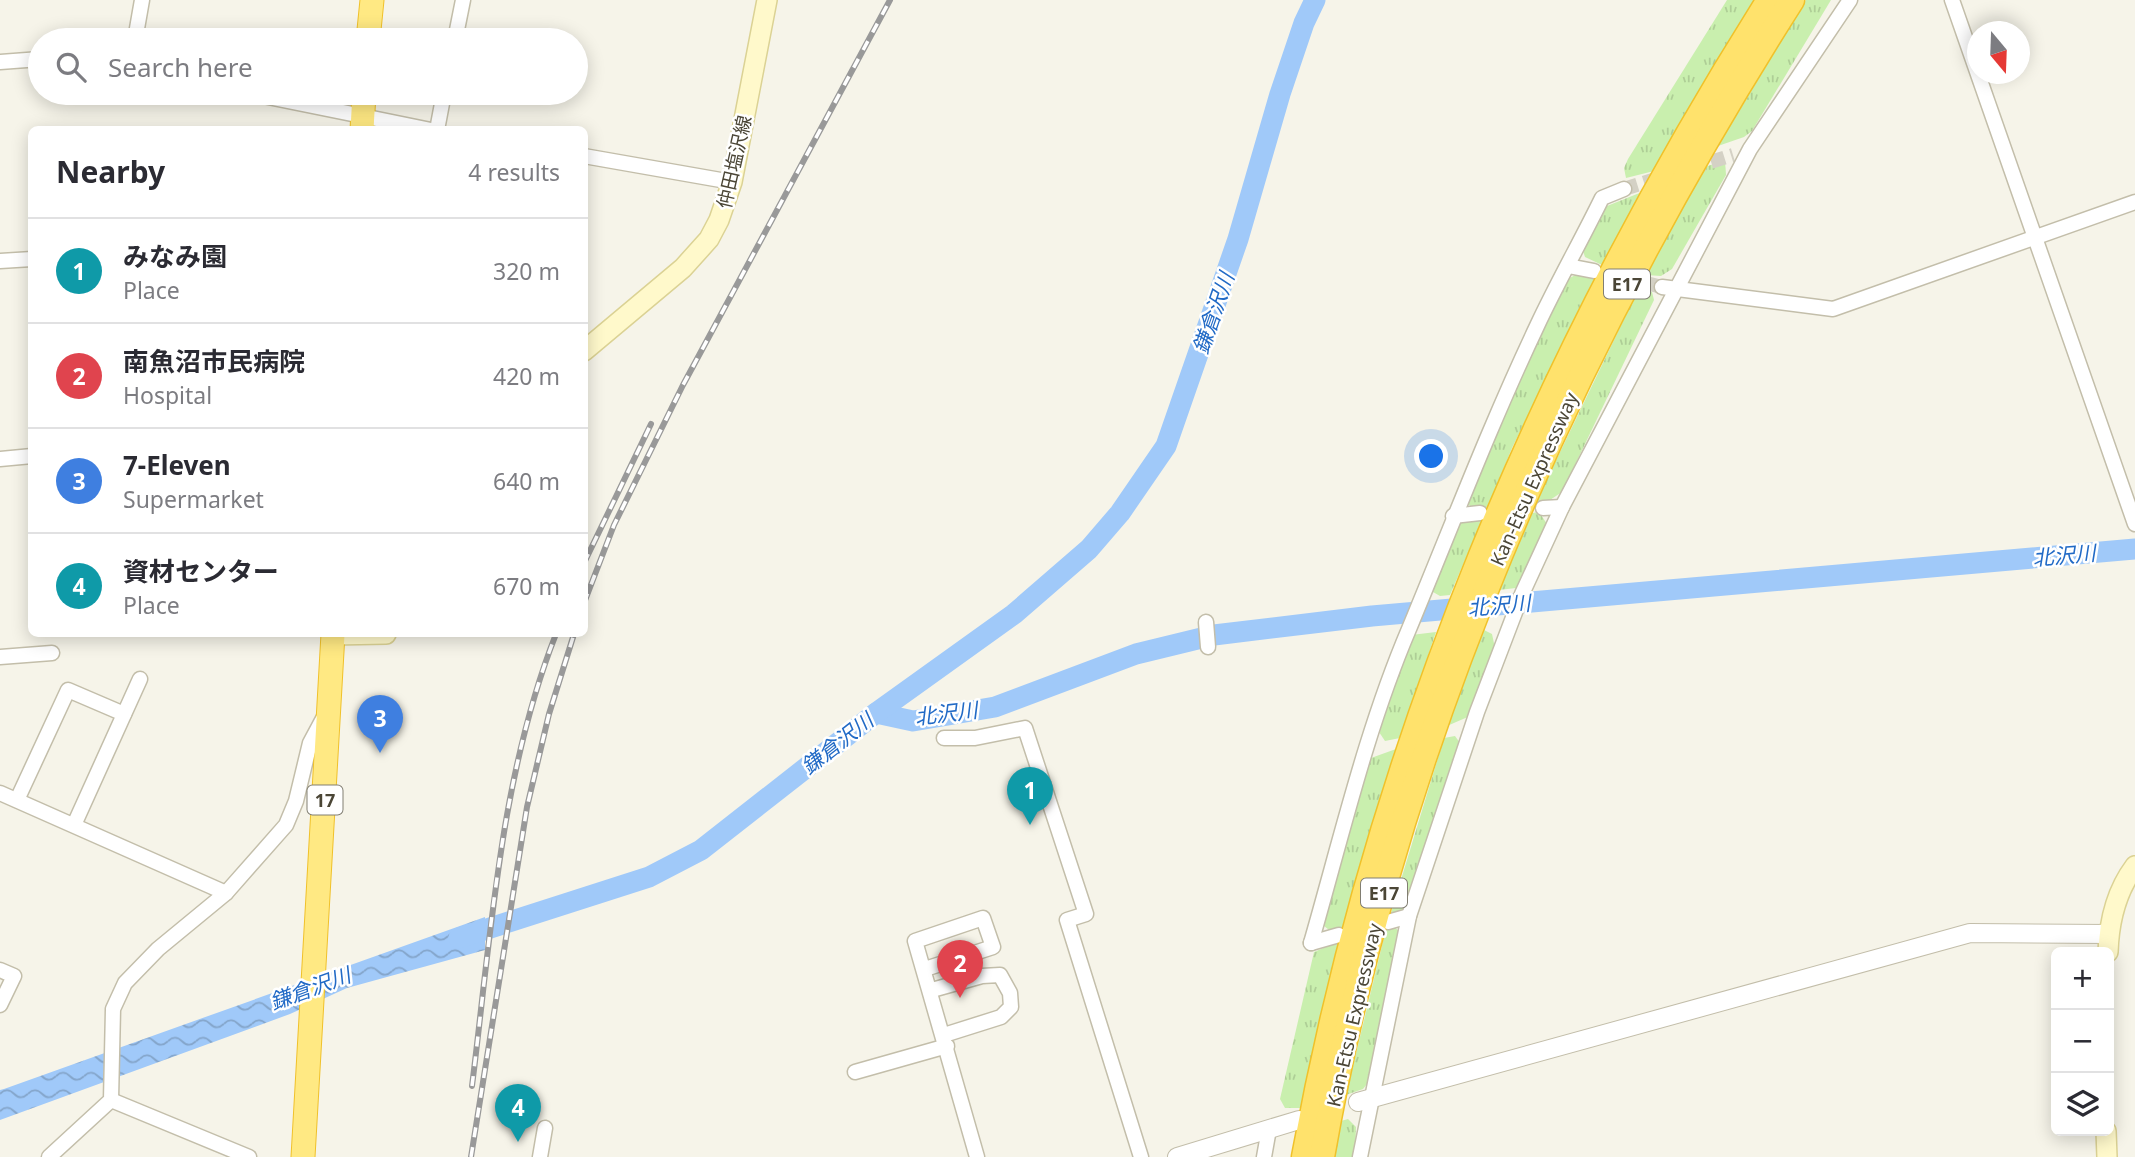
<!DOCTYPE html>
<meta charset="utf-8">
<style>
:root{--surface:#fff;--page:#f2f2f3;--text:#2b2b33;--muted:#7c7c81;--line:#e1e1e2;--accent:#ff5918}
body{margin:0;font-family:"Noto Sans","Noto Sans JP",sans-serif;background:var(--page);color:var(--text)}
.controls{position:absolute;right:21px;bottom:21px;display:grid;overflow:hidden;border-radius:10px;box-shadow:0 4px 18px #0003}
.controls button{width:63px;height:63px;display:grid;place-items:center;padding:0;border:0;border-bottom:2px solid var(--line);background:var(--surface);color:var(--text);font:35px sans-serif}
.compass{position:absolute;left:1967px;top:21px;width:63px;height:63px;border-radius:50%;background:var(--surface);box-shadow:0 4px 18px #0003;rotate:161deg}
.you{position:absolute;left:1432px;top:457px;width:24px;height:24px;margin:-18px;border:5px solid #fff;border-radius:50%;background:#1a73e8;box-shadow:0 0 0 10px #1a73e833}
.badge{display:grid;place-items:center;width:46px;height:46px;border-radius:50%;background:var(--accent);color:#fff;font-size:23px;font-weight:700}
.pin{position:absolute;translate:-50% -58px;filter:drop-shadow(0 2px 4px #0008)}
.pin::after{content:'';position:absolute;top:37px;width:24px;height:21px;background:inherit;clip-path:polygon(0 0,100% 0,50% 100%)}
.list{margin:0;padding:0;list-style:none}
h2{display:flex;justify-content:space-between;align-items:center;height:91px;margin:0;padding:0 28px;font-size:30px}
h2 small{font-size:23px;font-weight:400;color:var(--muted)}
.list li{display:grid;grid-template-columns:46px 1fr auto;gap:21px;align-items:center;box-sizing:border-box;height:105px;padding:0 28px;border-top:2px solid var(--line)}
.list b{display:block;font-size:26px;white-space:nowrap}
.list p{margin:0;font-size:23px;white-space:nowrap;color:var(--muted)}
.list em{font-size:23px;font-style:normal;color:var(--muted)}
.icon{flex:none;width:38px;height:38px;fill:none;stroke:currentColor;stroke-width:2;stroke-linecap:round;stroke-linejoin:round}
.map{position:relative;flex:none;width:2135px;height:1157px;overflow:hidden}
.search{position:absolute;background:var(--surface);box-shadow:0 4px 18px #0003;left:28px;top:28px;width:560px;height:77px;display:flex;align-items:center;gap:18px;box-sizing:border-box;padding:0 24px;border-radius:38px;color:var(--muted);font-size:26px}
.panel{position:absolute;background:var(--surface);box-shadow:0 4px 18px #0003;left:28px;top:126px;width:560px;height:511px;border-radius:10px}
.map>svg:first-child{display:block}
.grass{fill:url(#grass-tufts)}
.water{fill:url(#water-waves)}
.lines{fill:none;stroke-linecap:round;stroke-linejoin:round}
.river{stroke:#a0c9f9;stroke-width:21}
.minor-tunnel{stroke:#d4d1c5;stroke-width:14;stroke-dasharray:14 7;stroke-linecap:butt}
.minor-casing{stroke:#c3beaa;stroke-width:17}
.tertiary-casing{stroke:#c3beaa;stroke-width:20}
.secondary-casing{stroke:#dbd294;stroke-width:22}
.trunk-casing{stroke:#f0c12a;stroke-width:25}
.motorway-casing{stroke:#f0c12a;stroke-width:27}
.minor{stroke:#fff;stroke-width:14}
.tertiary{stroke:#fff;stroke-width:18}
.secondary{stroke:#fff9cb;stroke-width:19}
.trunk{stroke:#ffe983;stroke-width:23}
.motorway{stroke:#ffe26c;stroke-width:24}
.rail-casing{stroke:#999;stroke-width:6}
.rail{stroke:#fff;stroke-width:3.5;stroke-dasharray:10;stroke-linecap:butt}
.labels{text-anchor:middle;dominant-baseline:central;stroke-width:5;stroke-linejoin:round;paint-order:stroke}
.shield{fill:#fff;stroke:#817e72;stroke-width:2}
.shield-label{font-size:18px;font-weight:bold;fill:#4b4636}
.street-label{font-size:19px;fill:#4b4636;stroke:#fff}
.water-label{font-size:21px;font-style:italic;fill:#216ac6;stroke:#fff}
</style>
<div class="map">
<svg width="2135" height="1157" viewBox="0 0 2135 1157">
<defs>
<pattern id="grass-tufts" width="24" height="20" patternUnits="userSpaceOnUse" patternTransform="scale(1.75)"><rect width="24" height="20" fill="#c9efae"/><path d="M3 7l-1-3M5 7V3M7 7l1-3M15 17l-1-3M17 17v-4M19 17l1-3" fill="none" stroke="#aece96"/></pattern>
<pattern id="water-waves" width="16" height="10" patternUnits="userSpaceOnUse" patternTransform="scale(1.75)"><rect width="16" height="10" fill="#a0c9f9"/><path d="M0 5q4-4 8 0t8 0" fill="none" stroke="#84a5ca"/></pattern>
</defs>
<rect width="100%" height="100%" fill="#f6f4e9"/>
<g class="grass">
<polygon points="1727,0 1755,0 1654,171 1626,178 1624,168 1628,159"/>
<polygon points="1806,0 1831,0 1752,131 1744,137 1718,146"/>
<polygon points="1725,160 1726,175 1672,269 1661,276 1646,275 1705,167"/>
<polygon points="1642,192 1602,265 1585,257 1582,248 1602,208"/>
<polygon points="1579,273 1596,276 1512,448 1488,507 1472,508 1464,500 1566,280"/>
<polygon points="1640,286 1652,292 1654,300 1562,492 1550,500 1536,502"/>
<polygon points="1539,512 1547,524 1516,588 1499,590 1532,513"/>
<polygon points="1483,518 1450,595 1440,596 1433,592 1431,588 1457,521"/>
<polygon points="1484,630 1492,634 1495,648 1470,716 1447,726"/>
<polygon points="1436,632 1400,738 1385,741 1377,729 1411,635"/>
<polygon points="1455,736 1460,743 1405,908 1390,916 1444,738"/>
<polygon points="1396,749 1342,929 1333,933 1324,926 1321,917 1367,764 1371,758"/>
<polygon points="1393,926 1399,931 1398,940 1367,1084 1363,1089 1346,1095 1386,929"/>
<polygon points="1340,941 1302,1108 1285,1108 1280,1099 1314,952"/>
<polygon points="1348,1119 1356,1127 1355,1157 1334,1157 1341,1121"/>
</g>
<polygon class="water" points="485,917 485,950 347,988 290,1014 0,1120 0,1090 4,1089"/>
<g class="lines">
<g class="river">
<polyline points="876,713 913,721 995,707 1136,654 1214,635 1372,616 2135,549"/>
<polyline points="459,938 649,877 701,850 876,713 1014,614 1089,549 1120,513 1166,446 1238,239 1280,94 1304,23 1315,0"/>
</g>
<g class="minor-tunnel">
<polyline points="1691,168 1733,155"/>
<polyline points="1624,189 1665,176"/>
<polyline points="1626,278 1662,287"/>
</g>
<g class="minor-casing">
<g id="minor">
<polyline points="1952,0 2135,524"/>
<polyline points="135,40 142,0"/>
<polyline points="455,40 463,0"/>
<polyline points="0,62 40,59"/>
<polyline points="249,93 431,130"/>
<polyline points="437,130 444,93"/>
<polyline points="584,156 732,182"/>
<polyline points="0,261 32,259"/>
<polyline points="1568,266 1594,271"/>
<polyline points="1662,287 1833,309 2135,202"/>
<polyline points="0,459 32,456"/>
<polyline points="1543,508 1562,507"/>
<polyline points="1453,516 1480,513"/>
<polyline points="1206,622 1208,647"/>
<polyline points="0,657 52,653"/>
<polyline points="944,738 975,738 1025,728 1086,914 1067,920 1141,1157"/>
<polyline points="0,793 226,893"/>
<polyline points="17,800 68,690 124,714"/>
<polyline points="74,825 140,679"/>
<polyline points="1388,922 1409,916"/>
<path d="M1311,943C1341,839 1366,730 1409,629C1451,528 1490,425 1537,326C1557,283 1581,241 1602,198L1624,189"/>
<polyline points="1311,943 1339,935"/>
<polyline points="925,969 993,947 983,918 915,941 977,1157"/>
<polyline points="0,970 14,976 0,1005"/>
<polyline points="932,990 982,976 1000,975 1010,993 1011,1007 1001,1017 944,1035"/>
<polyline points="855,1072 947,1046"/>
<polyline points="111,1100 249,1157"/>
<polyline points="49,1157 111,1100 113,1009 125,983 158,949 226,893 286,825 296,801 310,743 325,715"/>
<polyline points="540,1157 545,1128"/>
<polyline points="1264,1157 1269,1129"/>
<polyline points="1360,1157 1409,916 1477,712 1522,594 1562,507 1750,149 1850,0"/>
</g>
</g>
<g class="tertiary-casing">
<g id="tertiary">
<polyline points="1358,1102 1970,933 2109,934"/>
<polyline points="1177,1157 1299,1120"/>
</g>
</g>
<g class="secondary-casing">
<g id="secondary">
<polyline points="584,351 683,268 709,239 719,220 732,182 767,0"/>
<polyline points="333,635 386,634"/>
<path d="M2108,952C2109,922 2117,890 2135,866"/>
<polyline points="2106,1131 2107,1157"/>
</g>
</g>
<g class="trunk-casing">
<g id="trunk">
<polyline points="368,40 372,0"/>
<polyline points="362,130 364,93"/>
<polyline points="303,1157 333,634"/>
</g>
</g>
<g class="motorway-casing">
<g id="motorway">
<path d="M1304,1157C1379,744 1545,354 1769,0"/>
<path d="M1322,1157C1394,744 1568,352 1792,0"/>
</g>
</g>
<use href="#minor" class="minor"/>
<use href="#tertiary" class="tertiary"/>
<use href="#secondary" class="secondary"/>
<use href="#trunk" class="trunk"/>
<use href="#motorway" class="motorway"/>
<g class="rail-casing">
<g id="rail">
<polyline points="584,563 651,424"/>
<polyline points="584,603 614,525 683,385 890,0"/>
<path d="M472,1086C491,935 500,776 556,634"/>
<polyline points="471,1157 527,807 549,714 574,634"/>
</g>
</g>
<use href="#rail" class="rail"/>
</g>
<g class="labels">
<g class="shield">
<rect x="1604" y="269.5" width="46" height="29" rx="5"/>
<rect x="307.5" y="785.5" width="35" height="29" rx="5"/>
<rect x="1361" y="878.5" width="46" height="29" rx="5"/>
</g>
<g class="shield-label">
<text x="1627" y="284">E17</text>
<text x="325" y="800">17</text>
<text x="1384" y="893">E17</text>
</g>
<g class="street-label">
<text transform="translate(734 162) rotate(-77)">仲田塩沢線</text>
<text transform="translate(1534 479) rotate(-66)">Kan-Etsu Expressway</text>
<text transform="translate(1354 1015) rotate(-77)">Kan-Etsu Expressway</text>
</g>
<g class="water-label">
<text transform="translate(1213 313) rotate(-71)">鎌倉沢川</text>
<text transform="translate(2064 555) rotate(-5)">北沢川</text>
<text transform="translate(1499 605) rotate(-5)">北沢川</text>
<text transform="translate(946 713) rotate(-7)">北沢川</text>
<text transform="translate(837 743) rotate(-38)">鎌倉沢川</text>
<text transform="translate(310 988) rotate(-20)">鎌倉沢川</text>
</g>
</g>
</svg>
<div class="controls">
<button>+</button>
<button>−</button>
<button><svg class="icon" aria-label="layers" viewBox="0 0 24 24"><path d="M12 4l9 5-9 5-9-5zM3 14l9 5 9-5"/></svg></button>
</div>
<svg class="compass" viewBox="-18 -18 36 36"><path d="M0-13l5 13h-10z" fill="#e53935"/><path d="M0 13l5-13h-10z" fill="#7c7c81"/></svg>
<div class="you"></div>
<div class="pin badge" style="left:1030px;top:825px;background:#0f9aa8">1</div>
<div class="pin badge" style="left:960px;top:998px;background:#e0444e">2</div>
<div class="pin badge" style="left:380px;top:753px;background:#3f7fe0">3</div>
<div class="pin badge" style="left:518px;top:1142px;background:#0f9aa8">4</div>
<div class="search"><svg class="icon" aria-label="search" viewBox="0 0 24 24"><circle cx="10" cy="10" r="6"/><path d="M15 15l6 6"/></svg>Search here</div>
<section class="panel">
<h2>Nearby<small>4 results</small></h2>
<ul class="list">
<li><span class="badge" style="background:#0f9aa8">1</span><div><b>みなみ園</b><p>Place</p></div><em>320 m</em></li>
<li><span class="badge" style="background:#e0444e">2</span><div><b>南魚沼市民病院</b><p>Hospital</p></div><em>420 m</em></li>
<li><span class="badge" style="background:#3f7fe0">3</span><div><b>7-Eleven</b><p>Supermarket</p></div><em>640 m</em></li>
<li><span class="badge" style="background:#0f9aa8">4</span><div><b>資材センター</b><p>Place</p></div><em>670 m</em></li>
</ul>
</section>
</div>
